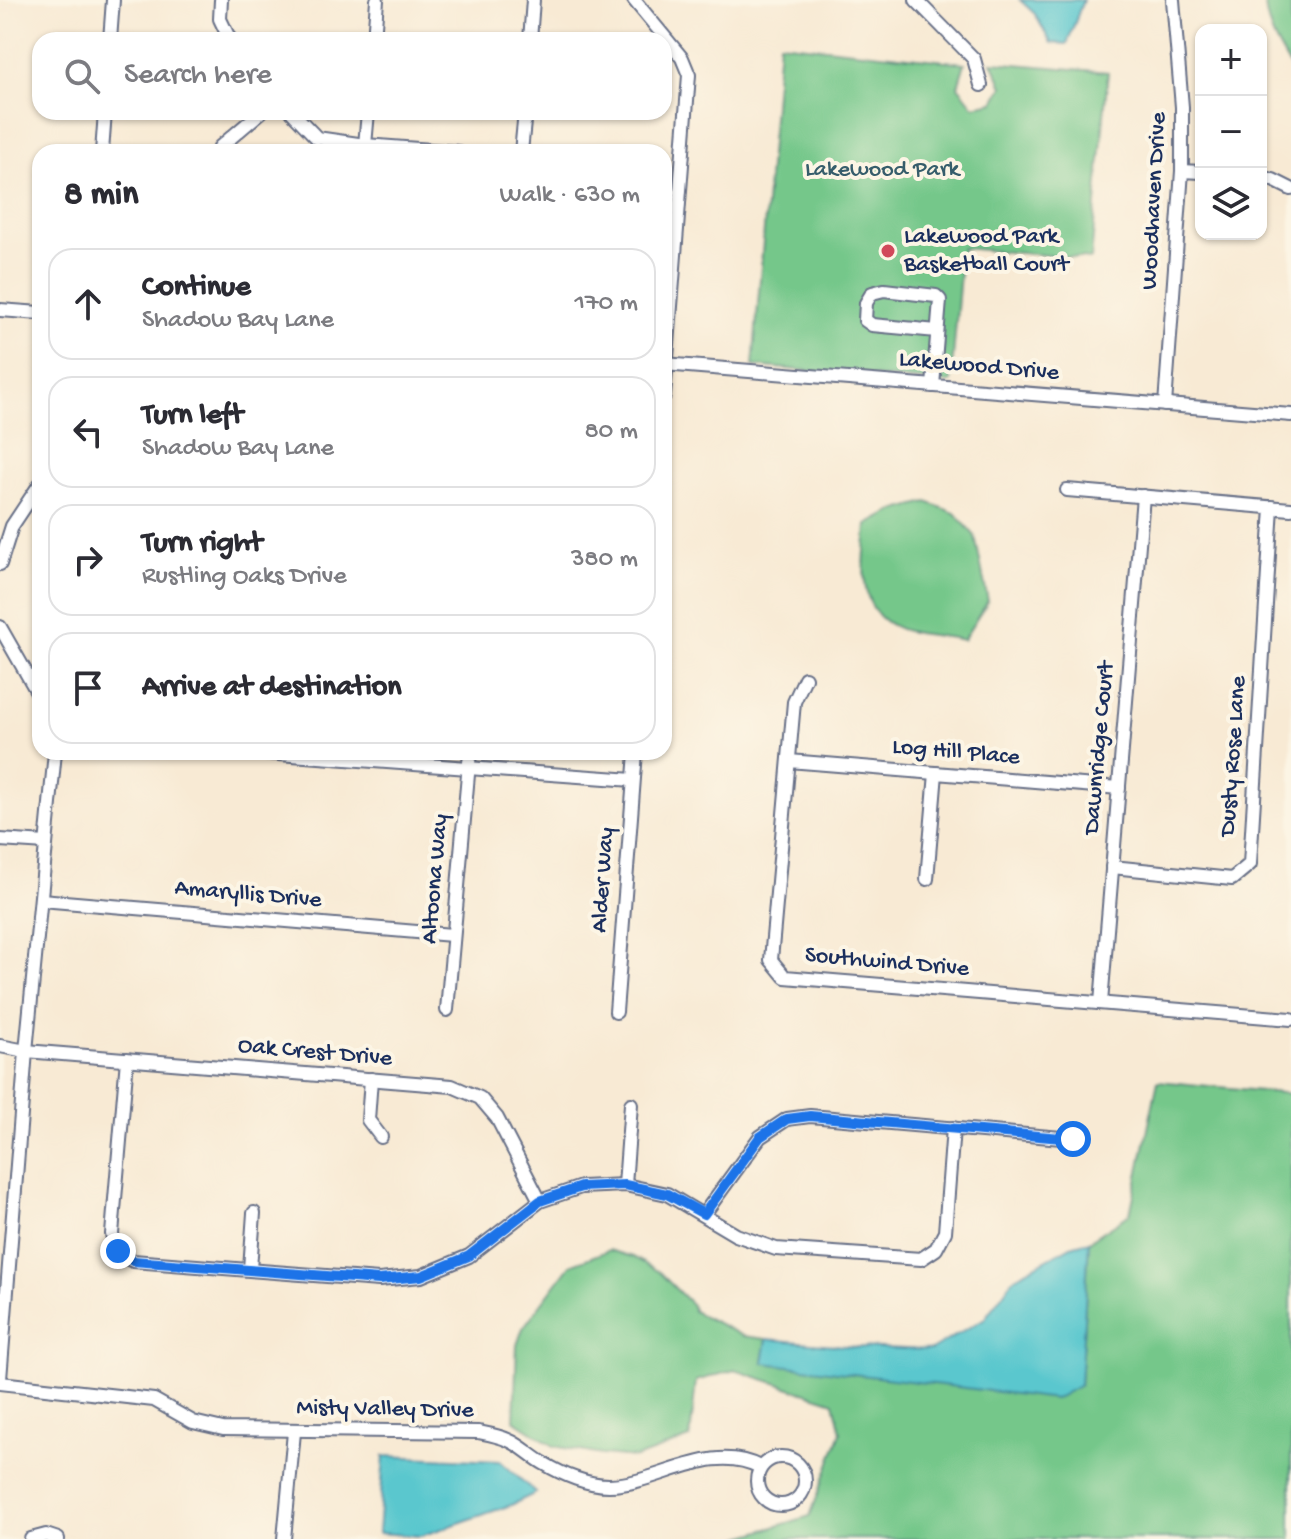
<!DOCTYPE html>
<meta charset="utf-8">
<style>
:root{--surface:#fff;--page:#f7f7f7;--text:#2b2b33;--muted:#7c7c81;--line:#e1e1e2}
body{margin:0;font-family:"Gochi Hand",sans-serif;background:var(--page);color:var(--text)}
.controls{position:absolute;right:24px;top:24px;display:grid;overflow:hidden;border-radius:16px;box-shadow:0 2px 6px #0004}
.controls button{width:72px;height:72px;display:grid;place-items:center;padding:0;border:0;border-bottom:2px solid var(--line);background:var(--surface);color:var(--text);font:40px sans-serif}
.stop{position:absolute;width:24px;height:24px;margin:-18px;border:6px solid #1a73e8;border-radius:50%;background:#fff}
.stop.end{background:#1a73e8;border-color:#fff;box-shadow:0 2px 8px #0008}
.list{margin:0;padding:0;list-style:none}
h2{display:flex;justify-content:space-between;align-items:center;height:104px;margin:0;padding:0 32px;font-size:34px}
h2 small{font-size:26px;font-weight:400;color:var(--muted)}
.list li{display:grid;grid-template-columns:52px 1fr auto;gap:24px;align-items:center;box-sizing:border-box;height:112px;margin:0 16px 16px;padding:0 16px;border:2px solid var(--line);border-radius:24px}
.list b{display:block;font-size:30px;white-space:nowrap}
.list p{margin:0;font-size:26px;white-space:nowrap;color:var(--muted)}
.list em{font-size:26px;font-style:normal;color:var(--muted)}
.icon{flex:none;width:44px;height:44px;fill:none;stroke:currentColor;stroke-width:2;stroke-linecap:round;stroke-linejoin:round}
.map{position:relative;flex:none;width:1291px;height:1539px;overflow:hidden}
.search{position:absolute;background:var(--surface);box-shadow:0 2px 6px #0004;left:32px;top:32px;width:640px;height:88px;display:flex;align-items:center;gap:20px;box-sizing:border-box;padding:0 28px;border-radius:24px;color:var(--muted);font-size:30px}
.panel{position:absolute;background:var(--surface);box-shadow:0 2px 6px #0004;left:32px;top:144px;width:640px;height:616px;border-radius:24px}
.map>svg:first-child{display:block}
.green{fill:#74c78a;stroke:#487b74;stroke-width:2}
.water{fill:#5ac7ce;stroke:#3a7b96;stroke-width:2}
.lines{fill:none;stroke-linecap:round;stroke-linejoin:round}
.minor-casing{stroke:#687087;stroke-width:16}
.minor{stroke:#fff;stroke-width:12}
.route{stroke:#1a73e8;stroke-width:10}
.poi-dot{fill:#d1495b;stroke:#fcf5e5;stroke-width:3}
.labels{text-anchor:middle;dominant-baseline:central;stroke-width:8;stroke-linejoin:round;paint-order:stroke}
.park-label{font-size:24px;fill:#365d6b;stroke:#fcf5e5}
.street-label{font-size:24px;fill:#1b2f5e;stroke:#fcf5e5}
.poi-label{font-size:24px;fill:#1b2f5e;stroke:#fcf5e5;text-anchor:start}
</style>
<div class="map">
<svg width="1291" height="1539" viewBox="0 0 1291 1539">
<rect width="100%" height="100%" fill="#fcf5e5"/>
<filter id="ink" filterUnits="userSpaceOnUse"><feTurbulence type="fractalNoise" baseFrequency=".0125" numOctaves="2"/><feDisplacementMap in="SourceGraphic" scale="16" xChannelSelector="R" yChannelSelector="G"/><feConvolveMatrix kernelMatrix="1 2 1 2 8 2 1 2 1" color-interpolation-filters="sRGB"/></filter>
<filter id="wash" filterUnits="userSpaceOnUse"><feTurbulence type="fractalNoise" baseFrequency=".006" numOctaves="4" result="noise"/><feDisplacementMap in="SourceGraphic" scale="32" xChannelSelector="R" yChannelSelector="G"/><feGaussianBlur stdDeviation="1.8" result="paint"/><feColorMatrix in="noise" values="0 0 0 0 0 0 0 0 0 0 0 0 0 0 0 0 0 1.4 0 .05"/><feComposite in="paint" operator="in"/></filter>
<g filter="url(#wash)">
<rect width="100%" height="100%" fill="#f8ead4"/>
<g class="green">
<path d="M1265,0H1291V68C1278,47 1265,25 1265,0Z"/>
<polygon points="779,43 965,63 958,86 974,106 994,102 1003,86 992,62 1108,72 1091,259 962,248 951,383 753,366"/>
<path d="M927,502L955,513L975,536L988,601L963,640C945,636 924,635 907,631C854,617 864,568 867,525L893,511Z"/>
<polygon points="1158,1081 1291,1094 1291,1539 735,1539 810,1516 841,1432 834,1402 735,1370 696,1381 690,1438 636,1458 602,1455 554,1446 514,1420 517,1345 523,1328 570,1265 609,1250 633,1257 659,1272 692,1305 693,1311 743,1336 767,1339 763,1362 1080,1385 1089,1241 1130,1214"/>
</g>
<g class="water">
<polygon points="1020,0 1083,0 1067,44 1051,43 1035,14"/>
<polygon points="1089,1241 1080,1385 1055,1399 763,1363 767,1339 856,1347 931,1350 985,1318 1015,1277 1071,1246"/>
<polygon points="384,1456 500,1461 536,1493 511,1505 421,1536 378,1533"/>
</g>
</g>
<g filter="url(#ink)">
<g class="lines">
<g class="minor-casing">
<g id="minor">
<polyline points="221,0 220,19 230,40"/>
<polyline points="634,0 682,58 689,75 664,396"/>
<polyline points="916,0 974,59 981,85"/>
<polyline points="110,40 113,0"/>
<polyline points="374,40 377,0"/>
<polyline points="530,40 533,0"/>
<polyline points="292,112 317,138 365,145 458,152"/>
<polyline points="365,145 368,112"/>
<polyline points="220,147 261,112"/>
<polyline points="102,152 105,112"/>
<polyline points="521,152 525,112"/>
<polyline points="1182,171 1201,172"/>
<polyline points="1261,177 1273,180 1291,189"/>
<polyline points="0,310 40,313"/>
<polyline points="664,364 1291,415"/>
<polyline points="933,386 940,300 936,296 884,290 872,293 866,303 865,320 872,325 937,331"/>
<polyline points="1165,405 1182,171 1182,107 1173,0"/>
<polyline points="1067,490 1291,509"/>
<polyline points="0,564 12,526 40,484"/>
<polyline points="0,627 40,697"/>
<polyline points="805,678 794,702 771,960 785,977 1291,1019"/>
<polyline points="251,752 633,780"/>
<polyline points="789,761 1119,788"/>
<polyline points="0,840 46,843"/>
<polyline points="1112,867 1232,879 1250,864 1272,507"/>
<polyline points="927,879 936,773"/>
<polyline points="41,900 452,935"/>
<polyline points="1101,1003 1143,496"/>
<polyline points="447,1010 470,752"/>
<polyline points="616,1012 636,752"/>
<polyline points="0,1046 26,1051 452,1086 480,1098 497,1118 540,1201"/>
<path d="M127,1059L112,1234C114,1248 120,1256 133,1261L379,1280L421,1276L469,1256L540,1201L581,1187L625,1185L667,1194L736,1235L776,1249L921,1259L936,1249L945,1232L953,1128"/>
<polyline points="371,1079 368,1120 381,1137"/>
<polyline points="625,1185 631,1104"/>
<polyline points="704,1214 760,1137 787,1119 810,1116 1073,1139"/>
<polyline points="250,1269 254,1213"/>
<polyline points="0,1379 26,1051 55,752"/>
<path d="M0,1383L154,1400L193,1422L223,1429L478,1432C488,1434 499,1436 508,1440C521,1445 532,1457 545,1464C563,1475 588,1485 609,1485C660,1484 710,1441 760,1467"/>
<circle cx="781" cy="1481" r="24"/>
<polyline points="31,1539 46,1535 58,1539"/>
<polyline points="284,1539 294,1432"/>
</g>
</g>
<use href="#minor" class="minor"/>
</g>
</g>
<g class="lines" filter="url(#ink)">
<polyline class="route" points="118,1251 133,1261 379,1280 421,1276 469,1256 540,1201 581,1187 625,1185 667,1194 704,1214 760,1137 787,1119 810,1116 1073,1139"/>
</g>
<circle class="poi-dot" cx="888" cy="251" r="8"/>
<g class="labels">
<g class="park-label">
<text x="882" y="170">Lakewood Park</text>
</g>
<g class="street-label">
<text transform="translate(1155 201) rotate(-87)">Woodhaven Drive</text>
<text transform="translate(979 367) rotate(5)">Lakewood Drive</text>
<text transform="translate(1100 748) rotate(-85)">Dawnridge Court</text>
<text transform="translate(956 753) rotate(5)">Log Hill Place</text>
<text transform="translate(1234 756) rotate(-86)">Dusty Rose Lane</text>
<text transform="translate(436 879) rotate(-85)">Altoona Way</text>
<text transform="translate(604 880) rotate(-86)">Alder Way</text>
<text transform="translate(248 895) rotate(5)">Amaryllis Drive</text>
<text transform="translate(887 963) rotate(5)">Southwind Drive</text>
<text transform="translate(315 1053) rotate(5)">Oak Crest Drive</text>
<text transform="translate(385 1410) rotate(1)">Misty Valley Drive</text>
</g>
<g class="poi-label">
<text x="904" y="237">Lakewood Park<tspan x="904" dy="28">Basketball Court</tspan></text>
</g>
</g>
</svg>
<div class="controls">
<button>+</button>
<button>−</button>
<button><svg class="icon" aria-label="layers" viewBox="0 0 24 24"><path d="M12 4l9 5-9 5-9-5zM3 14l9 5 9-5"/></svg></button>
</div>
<div class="stop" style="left:1073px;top:1139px"></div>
<div class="stop end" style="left:118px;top:1251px"></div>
<div class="search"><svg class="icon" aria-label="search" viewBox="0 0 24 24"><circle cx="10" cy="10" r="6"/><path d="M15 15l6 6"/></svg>Search here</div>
<section class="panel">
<h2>8 min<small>Walk · 630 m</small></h2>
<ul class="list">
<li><svg class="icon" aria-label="ahead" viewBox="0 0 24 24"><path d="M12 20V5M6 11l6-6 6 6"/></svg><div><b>Continue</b><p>Shadow Bay Lane</p></div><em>170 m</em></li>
<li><svg class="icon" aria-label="left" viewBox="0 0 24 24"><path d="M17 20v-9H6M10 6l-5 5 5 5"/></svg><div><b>Turn left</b><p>Shadow Bay Lane</p></div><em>80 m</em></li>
<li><svg class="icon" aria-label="right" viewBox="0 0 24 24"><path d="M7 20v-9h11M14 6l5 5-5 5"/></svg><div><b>Turn right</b><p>Rustling Oaks Drive</p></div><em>380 m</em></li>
<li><svg class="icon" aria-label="arrive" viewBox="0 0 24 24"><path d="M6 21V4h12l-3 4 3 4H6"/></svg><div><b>Arrive at destination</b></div></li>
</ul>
</section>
</div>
